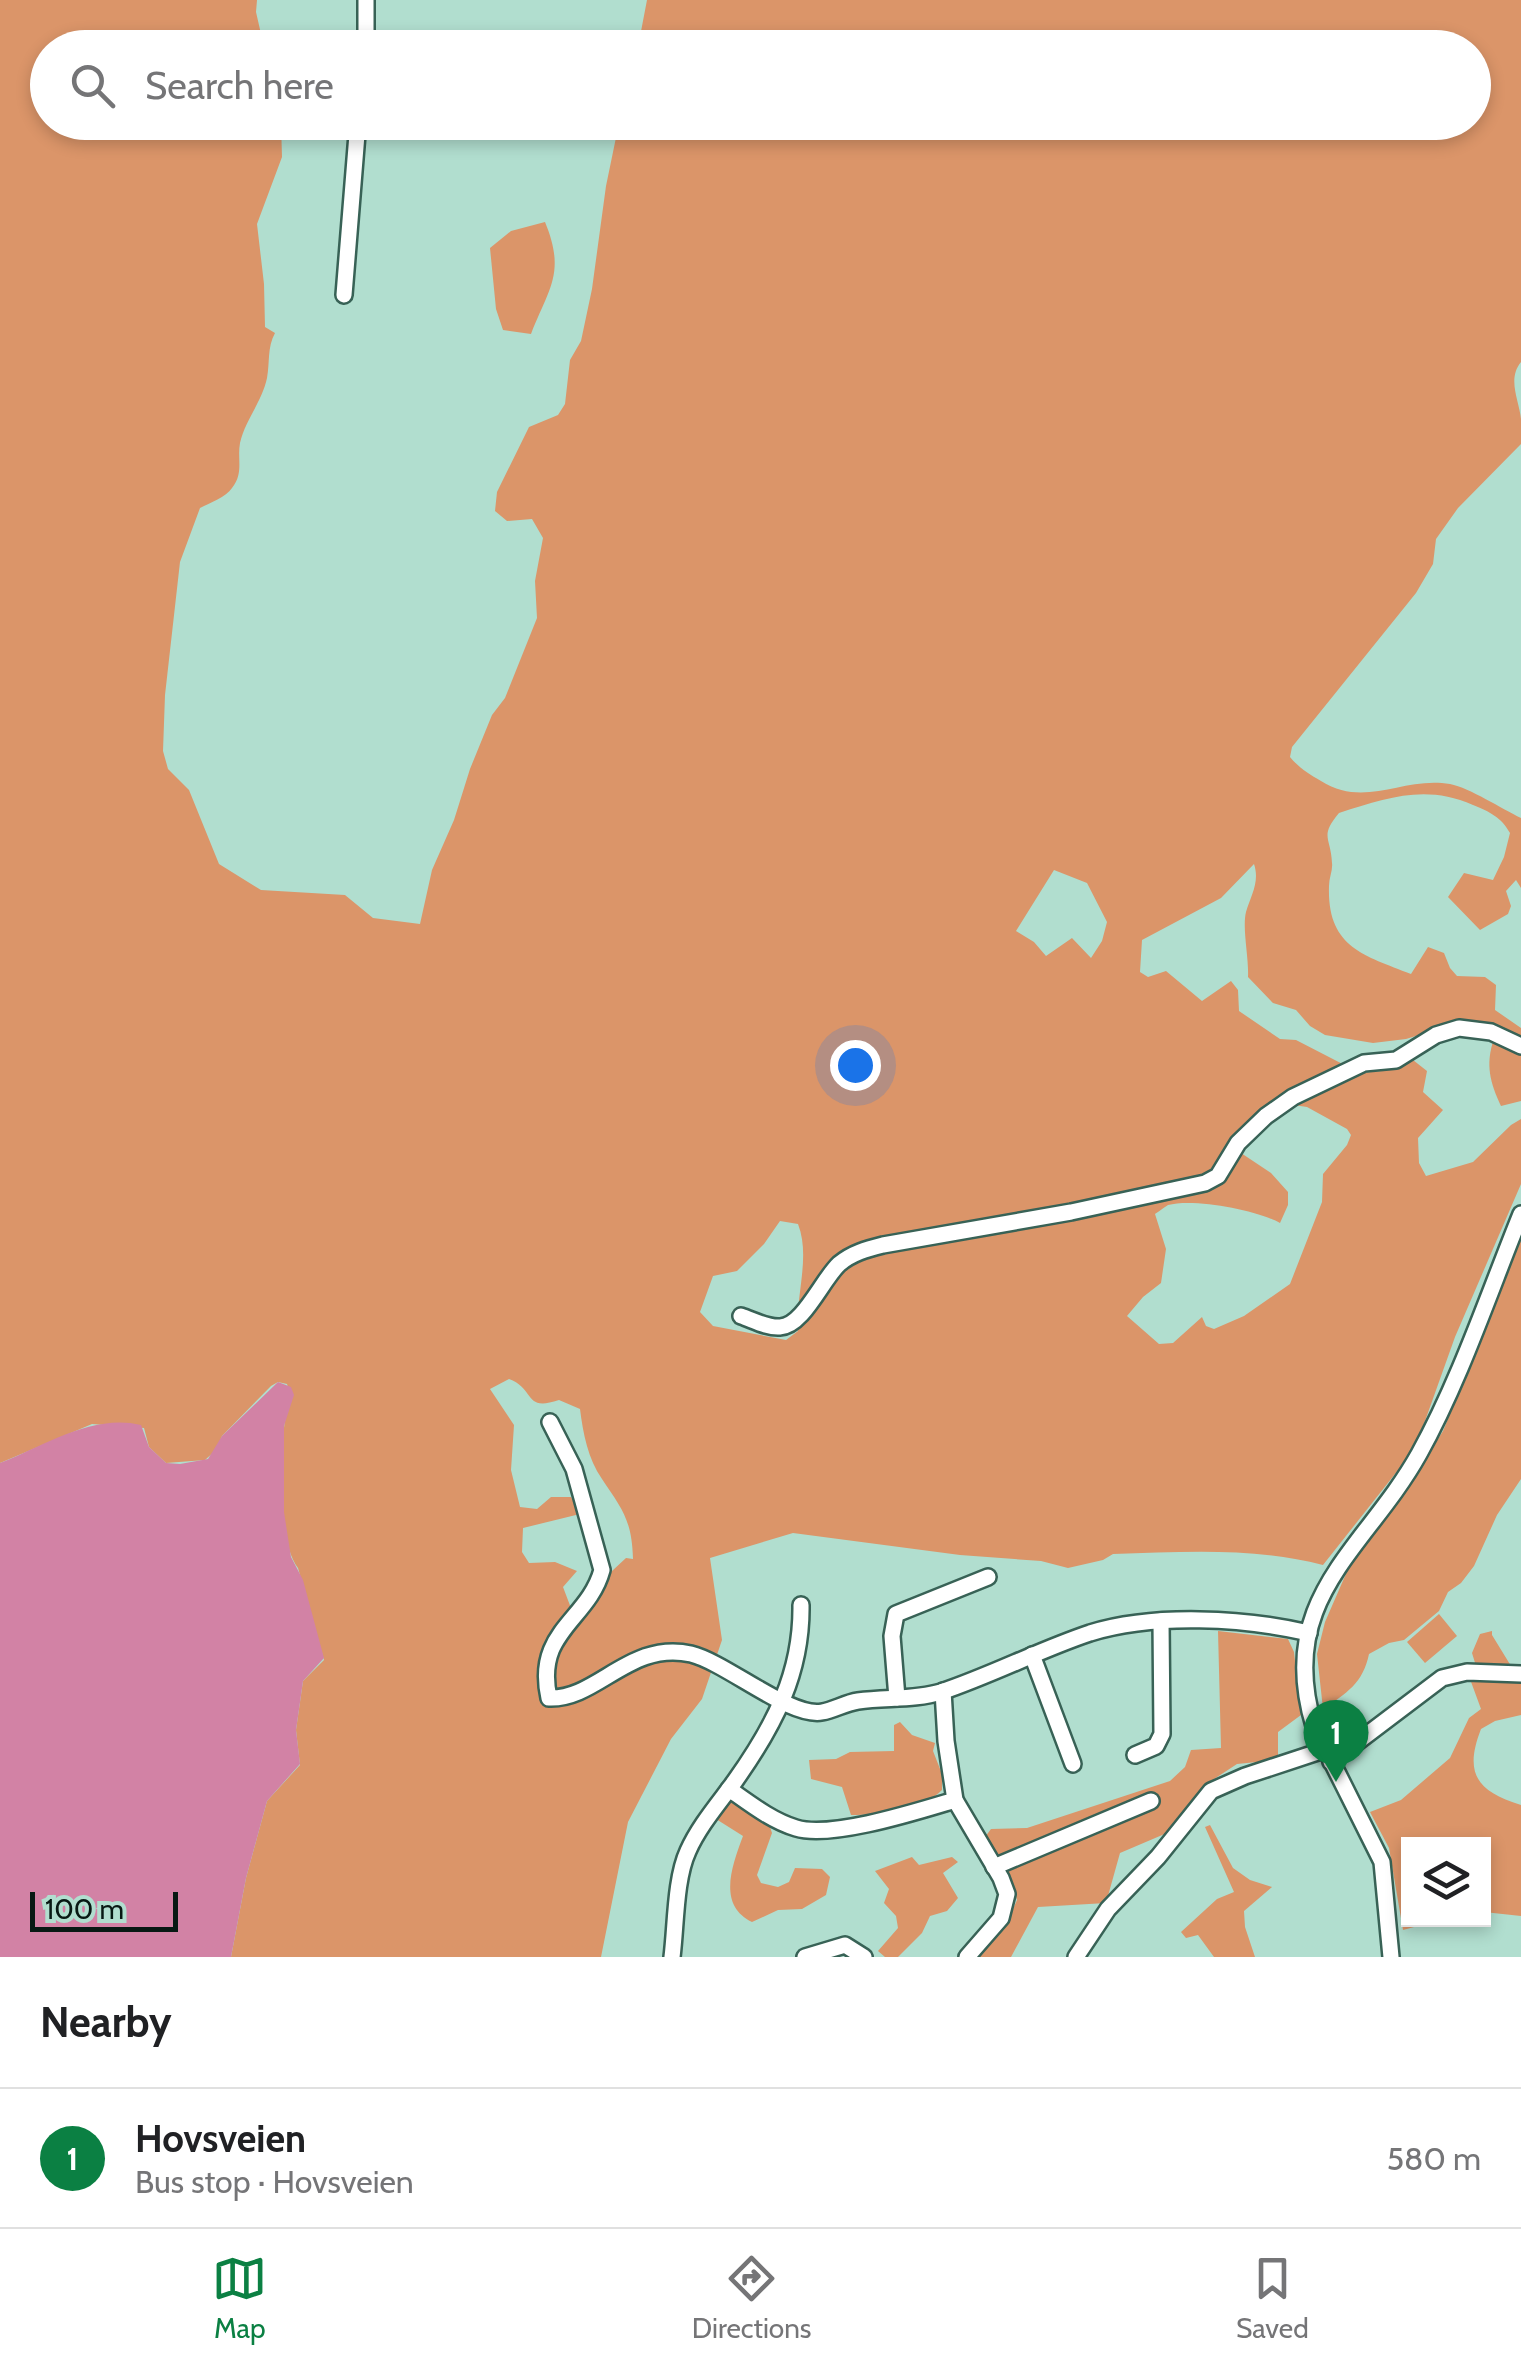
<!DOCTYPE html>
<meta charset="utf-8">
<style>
:root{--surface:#fff;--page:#f6f6f6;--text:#202124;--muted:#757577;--line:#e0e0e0;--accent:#0b8043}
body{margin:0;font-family:Cabin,sans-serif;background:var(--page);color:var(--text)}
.controls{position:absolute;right:30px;bottom:30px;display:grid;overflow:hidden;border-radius:0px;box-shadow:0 5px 15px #0003}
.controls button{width:90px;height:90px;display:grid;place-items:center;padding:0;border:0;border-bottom:2px solid var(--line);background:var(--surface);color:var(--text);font:50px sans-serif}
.scale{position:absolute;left:30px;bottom:25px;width:148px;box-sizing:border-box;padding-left:10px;border:5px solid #081914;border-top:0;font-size:28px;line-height:35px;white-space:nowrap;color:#081914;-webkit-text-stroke:8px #b1decf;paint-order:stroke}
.you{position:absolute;left:855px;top:1065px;width:35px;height:35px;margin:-25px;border:8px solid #fff;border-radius:50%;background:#1a73e8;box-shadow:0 0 0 15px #1a73e833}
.badge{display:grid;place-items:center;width:65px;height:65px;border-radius:50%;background:var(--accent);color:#fff;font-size:32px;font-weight:700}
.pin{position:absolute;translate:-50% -82px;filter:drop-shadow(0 2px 5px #0008)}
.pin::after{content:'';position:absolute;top:52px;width:35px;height:30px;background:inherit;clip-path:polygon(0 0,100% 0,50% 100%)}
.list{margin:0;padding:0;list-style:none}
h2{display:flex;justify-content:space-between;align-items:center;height:130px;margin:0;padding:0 40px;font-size:42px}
h2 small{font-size:32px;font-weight:400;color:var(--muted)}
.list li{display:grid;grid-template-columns:65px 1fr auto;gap:30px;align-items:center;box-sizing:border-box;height:140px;padding:0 40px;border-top:2px solid var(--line)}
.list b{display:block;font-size:38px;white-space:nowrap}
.list p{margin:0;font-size:32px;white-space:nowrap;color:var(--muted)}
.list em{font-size:32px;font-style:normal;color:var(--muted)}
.icon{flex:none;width:55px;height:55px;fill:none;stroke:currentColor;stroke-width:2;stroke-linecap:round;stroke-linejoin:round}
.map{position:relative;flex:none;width:1521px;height:1957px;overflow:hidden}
.search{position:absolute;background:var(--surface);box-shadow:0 5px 15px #0003;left:30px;right:30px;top:30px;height:110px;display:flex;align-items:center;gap:25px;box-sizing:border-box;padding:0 35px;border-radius:55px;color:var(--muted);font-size:38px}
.sheet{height:270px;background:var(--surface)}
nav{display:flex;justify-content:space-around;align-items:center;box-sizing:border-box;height:140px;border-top:2px solid var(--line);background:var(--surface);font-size:28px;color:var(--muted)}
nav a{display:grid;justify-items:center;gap:5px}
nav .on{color:var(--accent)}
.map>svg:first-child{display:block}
.green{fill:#db9569;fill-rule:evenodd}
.water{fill:#d282a5}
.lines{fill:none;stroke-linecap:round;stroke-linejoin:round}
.minor-casing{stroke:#386256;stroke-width:20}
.minor{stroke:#fff;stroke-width:15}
</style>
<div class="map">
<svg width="1521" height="1957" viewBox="0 0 1521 1957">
<rect width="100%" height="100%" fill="#b1decf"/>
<g class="green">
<path d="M0,0H257L256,12L264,47L48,48V122L281,123L282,157L257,224L264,284L265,327L275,333C267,348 270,362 267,378C262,402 245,420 240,443C237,459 244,473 232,488C226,497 210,503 200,508L180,562L165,695L163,751L168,769L189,790L219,864L261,890L345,895L373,918L420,924L432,870L454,820L470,769L492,715L505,698L537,618L535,581L543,538L532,519L507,521L495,511L497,492L529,427L558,415L565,404L570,360L581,341L592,289L606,186L619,123L1474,122V48L638,47L647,0H1521V362C1507,379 1519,400 1521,419C1521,427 1521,436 1521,444L1458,508L1436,539L1433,564L1416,593L1292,747L1290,757C1299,768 1309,774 1321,781C1366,809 1402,776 1450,784C1470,788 1502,809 1521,818V888L1516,880L1506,891L1511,906L1508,914L1480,930L1448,897L1464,873L1493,880L1504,857L1510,833C1501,817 1490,812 1473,805C1425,784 1387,798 1339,813C1319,837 1331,837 1332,863C1333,870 1329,878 1329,886C1327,947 1363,955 1411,974L1428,947L1444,953L1450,968L1457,976L1485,977L1496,985L1495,1010L1521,1028V1040L1501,1028L1465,1021L1406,1039L1373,1043L1325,1035L1310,1026L1296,1010L1273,1003L1248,977C1249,958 1242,928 1246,912C1251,895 1260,882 1254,864L1221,898L1142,940L1140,972L1148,977L1166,971L1202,1001L1231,981L1238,990L1239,1011L1280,1039L1296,1040L1360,1073L1382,1071L1413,1060L1427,1071L1423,1092L1443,1110L1418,1138L1419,1163L1426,1176L1473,1162L1511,1125L1521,1119V1184L1455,1337L1425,1421L1410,1455L1323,1565C1254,1547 1184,1552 1113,1554L1103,1560L1068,1568L1041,1561L960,1555L793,1533L710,1558L722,1640L702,1699L671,1739L628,1822L601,1957H231L246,1878L267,1801L300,1765L296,1730L303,1681L324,1660L298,1568C278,1542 279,1462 284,1428C286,1407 294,1406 287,1384L278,1382L271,1386L222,1436L216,1450L205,1460L166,1463L149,1447L144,1428L92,1424L0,1463ZM1054,870L1087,883L1107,922L1102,941L1091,958L1072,938L1046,956L1034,942L1016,931ZM1287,1104L1307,1107L1347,1129L1351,1135L1347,1145L1323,1174L1322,1202L1290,1284L1244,1316L1214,1329L1206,1326L1202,1317L1173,1343L1159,1344L1127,1316L1143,1297L1161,1283L1166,1249L1155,1214C1157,1213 1166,1206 1168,1205C1194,1198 1257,1210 1280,1223L1288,1205V1192L1271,1173L1241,1153ZM780,1221L798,1224C811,1257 795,1297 798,1331L786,1340L713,1326L700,1312L713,1276L737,1271L764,1244ZM509,1379C536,1389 523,1412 559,1400L580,1409C583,1433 588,1459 602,1479C622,1509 632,1520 633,1559L626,1558L612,1571L582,1618L574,1616L563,1587L577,1571L555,1562L529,1563L522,1552L523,1528L580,1514L571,1497H551L537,1509L520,1507L511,1470L514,1425L490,1389Z"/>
<path d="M545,222C566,273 549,288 531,334L503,330L496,309L490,248L511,231Z"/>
<path d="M1494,1039L1521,1052V1101L1501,1106C1490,1083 1485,1064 1494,1039Z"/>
<path d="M1521,1240V1479L1497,1515L1474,1566L1461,1583L1448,1592L1439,1611L1404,1640L1389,1643L1369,1654C1363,1683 1347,1693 1323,1709L1317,1654L1325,1622L1352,1560L1395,1507L1443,1431Z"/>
<polygon points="1439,1614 1457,1636 1425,1663 1407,1642"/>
<polygon points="1218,1631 1288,1639 1294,1652 1301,1715 1278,1732 1278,1760 1237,1764 1208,1783 1174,1830 1120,1853 1106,1903 1038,1907 1011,1957 979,1957 1004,1929 1017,1900 1007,1869 985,1837 991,1829 1027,1828 1170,1781 1185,1767 1191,1750 1221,1748"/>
<polygon points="1492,1631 1492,1635 1511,1666 1495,1669 1476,1666 1472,1653 1480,1634"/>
<path d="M1470,1679L1521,1680V1715L1495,1721L1481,1729C1464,1773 1476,1791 1521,1805V1916L1484,1912V1844H1408V1920H1440L1403,1930L1389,1848L1370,1812L1401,1800L1450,1758L1469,1718L1481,1709Z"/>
<path d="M900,1722L912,1735L935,1743L933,1751L942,1774V1790C923,1810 879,1815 851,1815L842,1787L811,1779L809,1760L836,1759L850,1752L894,1751V1725Z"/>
<path d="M729,1801L769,1824L772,1833L757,1875L761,1883L778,1887L789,1882L795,1868L822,1869L830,1877L826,1895L802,1909L778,1910L752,1922C717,1905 732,1866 743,1836L716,1819Z"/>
<polygon points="1210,1825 1233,1868 1250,1880 1272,1887 1244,1911 1245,1927 1255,1957 1214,1957 1198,1935 1186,1938 1181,1932 1217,1899 1234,1892 1205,1827"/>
<polygon points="912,1857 919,1865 952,1857 958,1862 943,1873 958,1898 947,1911 930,1916 922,1933 898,1957 885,1957 878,1951 898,1928 896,1916 884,1903 889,1889 875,1871"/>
</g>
<path class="water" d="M278,1382L291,1387L294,1395L284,1426V1512L291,1557L303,1580L324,1658L303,1681L296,1730L300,1764L267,1801L246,1878L231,1957H0V1463C44,1446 93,1413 141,1425L149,1447L166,1463L180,1464L208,1459L222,1436Z"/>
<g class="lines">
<g class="minor-casing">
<g id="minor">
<polyline points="366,48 366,0"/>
<polyline points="344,295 358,122"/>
<path d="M741,1316C753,1320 767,1328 780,1327C803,1326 822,1280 839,1264C852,1253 867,1249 883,1245L1071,1212L1205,1183L1218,1176L1238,1143L1266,1116L1293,1097L1364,1063L1396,1060L1436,1035L1459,1028L1491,1032L1521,1046"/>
<path d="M550,1422L574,1469L602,1570C588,1621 534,1631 549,1698C597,1700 630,1640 691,1654C727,1663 790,1718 822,1712C834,1710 845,1703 858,1701C886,1697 915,1700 941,1692C992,1675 1039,1650 1090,1633C1155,1613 1244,1618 1309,1633"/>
<polyline points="1032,1655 1073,1764"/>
<polyline points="943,1691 946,1741 955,1800 1001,1878 1007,1894 1001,1918 967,1957"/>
<polyline points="897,1698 892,1636 896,1614 988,1577"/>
<polyline points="1135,1755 1156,1746 1162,1734 1161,1621"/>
<polyline points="1331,1762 1442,1678 1467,1672 1521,1674"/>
<path d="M729,1789C749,1803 772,1821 796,1828C831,1839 918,1811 955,1800"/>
<polyline points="994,1867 1151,1801"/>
<path d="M672,1957C676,1926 675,1879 688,1851C699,1826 719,1803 735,1781C774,1726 802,1673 801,1605"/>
<polyline points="805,1957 845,1945 864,1957"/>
<polyline points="1076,1957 1108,1909 1158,1857 1211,1791 1245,1776 1324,1750"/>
<path d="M1391,1957L1382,1862L1314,1726C1275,1598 1366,1549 1419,1454C1460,1380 1489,1293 1521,1214"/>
</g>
</g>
<use href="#minor" class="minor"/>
</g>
</svg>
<div class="controls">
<button><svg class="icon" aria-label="layers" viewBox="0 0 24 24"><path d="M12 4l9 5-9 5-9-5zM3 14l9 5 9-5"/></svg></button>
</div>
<div class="scale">100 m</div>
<div class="you"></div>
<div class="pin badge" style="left:1336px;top:1782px">1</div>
<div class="search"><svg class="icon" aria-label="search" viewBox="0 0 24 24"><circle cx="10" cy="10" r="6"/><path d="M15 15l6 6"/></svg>Search here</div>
</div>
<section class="sheet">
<h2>Nearby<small></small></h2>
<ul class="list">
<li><span class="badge">1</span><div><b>Hovsveien</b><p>Bus stop · Hovsveien</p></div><em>580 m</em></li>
</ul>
</section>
<nav>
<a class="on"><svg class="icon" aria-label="map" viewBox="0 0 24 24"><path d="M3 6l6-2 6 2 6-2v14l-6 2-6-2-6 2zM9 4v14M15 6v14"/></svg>Map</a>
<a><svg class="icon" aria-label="directions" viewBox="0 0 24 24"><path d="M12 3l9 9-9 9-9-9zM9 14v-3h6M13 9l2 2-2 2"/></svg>Directions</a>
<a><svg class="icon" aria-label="saved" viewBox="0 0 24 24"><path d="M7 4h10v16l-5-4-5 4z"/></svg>Saved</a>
</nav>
